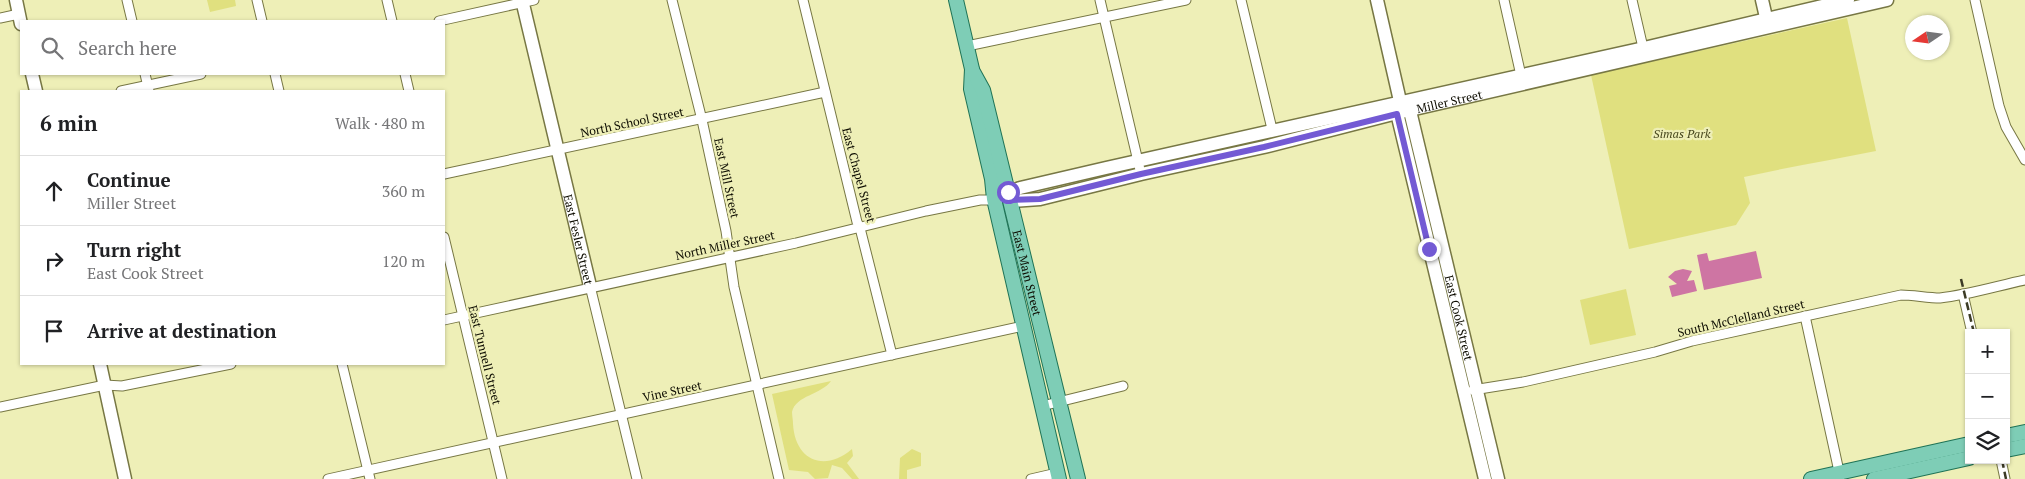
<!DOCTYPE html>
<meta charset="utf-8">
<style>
:root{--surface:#fff;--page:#f6f6f6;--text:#202124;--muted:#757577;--line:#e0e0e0}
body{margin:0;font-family:"PT Serif",serif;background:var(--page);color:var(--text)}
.controls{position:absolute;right:15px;bottom:15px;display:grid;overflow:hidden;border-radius:0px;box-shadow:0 1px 4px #0004}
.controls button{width:45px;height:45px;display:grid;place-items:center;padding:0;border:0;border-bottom:1px solid var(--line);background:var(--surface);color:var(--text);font:25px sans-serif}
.compass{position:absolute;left:1905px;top:15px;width:45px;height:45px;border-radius:50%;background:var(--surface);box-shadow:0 1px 4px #0004;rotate:257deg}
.stop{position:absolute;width:15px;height:15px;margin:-11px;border:4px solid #735ad4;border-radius:50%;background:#fff}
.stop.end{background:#735ad4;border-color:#fff;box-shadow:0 1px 5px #0008}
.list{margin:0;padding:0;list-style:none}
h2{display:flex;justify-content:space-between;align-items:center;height:65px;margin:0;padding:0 20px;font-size:21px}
h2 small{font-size:16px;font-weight:400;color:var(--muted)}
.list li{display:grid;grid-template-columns:32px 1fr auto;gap:15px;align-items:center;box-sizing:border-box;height:70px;padding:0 20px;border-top:1px solid var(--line)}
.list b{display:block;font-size:19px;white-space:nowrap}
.list p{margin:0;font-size:16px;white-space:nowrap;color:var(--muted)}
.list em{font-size:16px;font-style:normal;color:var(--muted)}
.icon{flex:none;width:28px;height:28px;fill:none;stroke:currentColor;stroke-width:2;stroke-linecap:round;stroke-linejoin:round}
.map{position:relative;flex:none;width:2025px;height:479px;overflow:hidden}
.search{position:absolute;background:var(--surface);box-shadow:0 1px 4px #0004;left:20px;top:20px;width:425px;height:55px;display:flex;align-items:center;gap:12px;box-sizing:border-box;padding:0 18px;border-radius:0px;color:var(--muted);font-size:19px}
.panel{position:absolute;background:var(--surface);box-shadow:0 1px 4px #0004;left:20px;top:90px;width:425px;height:275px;border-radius:0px}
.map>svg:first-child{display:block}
.green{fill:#e0e07f}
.water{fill:#ce75a3}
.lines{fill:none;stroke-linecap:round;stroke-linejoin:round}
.street-casing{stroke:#774;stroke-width:11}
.secondary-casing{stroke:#774;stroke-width:15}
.primary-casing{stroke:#1f7356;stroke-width:16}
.street{stroke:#fff;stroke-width:9}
.secondary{stroke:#fff;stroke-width:12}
.primary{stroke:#7ecdb6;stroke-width:14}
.rail{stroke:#3c3b26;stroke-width:2.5;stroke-dasharray:8 4;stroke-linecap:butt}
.route{stroke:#735ad4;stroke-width:6}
.labels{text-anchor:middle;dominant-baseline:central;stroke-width:4.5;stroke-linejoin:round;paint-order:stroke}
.street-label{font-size:12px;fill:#0d0c00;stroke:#eeefb7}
.park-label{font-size:12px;font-style:italic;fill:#48481e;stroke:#eeefb7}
</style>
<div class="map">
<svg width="2025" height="479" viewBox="0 0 2025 479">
<rect width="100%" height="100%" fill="#eeefb7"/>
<g class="green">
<polygon points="207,0 235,0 236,6 210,12"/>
<path d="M1847,18L1876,151C1832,160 1788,167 1744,177L1750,203L1736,225L1629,249L1591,75Z"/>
<polygon points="1626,289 1636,335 1590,345 1580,300"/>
<path d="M831,381C821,395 796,395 792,412C792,415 793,420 793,424C795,460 824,473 852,449L853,456L847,463L859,479H852L842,468L832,465L828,478L815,479L808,472L789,470L772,394Z"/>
<polygon points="912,449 921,453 921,466 907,470 907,479 899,479 900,458"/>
</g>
<g class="water">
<polygon points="1756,251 1762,278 1704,290 1697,255 1707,253 1709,261"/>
<polygon points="1683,269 1692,271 1687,281 1694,280 1697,291 1672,297 1669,286 1677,284 1668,277 1675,271"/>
</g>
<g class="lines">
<g class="street-casing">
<g id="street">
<polyline points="127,0 132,21"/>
<polyline points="257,0 262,21"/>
<polyline points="387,0 392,21"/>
<polyline points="672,0 702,120 726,231 734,287 779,479"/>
<polyline points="803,0 857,222 860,228 892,355"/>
<polyline points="1100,0 1141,174"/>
<polyline points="1241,0 1272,129"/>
<polyline points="1504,0 1522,80"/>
<polyline points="1632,0 1644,52"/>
<polyline points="1975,0 1999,106 2006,127 2025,160"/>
<polyline points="0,18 19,14"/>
<polyline points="439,21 534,0"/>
<polyline points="967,46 1186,0"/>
<polyline points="145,74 149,91"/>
<polyline points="275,74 279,91"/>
<polyline points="405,74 409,91"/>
<polyline points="121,91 201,74"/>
<polyline points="444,174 825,92"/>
<polyline points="444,237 502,479"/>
<polyline points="590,286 637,479"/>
<polyline points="1963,294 1972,333"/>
<polyline points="1805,316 1840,476"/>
<polyline points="444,320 796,243 926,211 980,200 998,200"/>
<polyline points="342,364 370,479"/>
<path d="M1473,390L1523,382L1655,352L1692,341L1901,295C1913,295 1928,298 1940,298C1968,295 1997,286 2025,280"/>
<polyline points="1042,406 1123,386"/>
<polyline points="0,407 105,385 122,386 231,364"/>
<polyline points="2001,460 2005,479"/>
<polyline points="328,479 1023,326"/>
<polyline points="1031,479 1057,473"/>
</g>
</g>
<g class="secondary-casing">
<g id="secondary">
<polyline points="16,0 21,24"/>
<path id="s1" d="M522,0L590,286"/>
<polyline points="1377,0 1400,101 1397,113 1485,479"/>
<polyline points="1762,0 1768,26"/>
<polyline points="32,74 36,91"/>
<path id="s2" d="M1404,105L1410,111L1498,479"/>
<polyline points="1001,196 1020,188 1106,168 1644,48 1848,0"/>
<path id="s3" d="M1011,201L1040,199L1141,174L1264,147L1397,113L1887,0"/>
<polyline points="100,364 125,479"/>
</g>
</g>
<g class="primary-casing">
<g id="primary">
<polyline points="956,0 972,69 971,89 992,179 994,199 1059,479"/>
<path id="s4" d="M972,70L983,90L1078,479"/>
<polyline points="2006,436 2025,432"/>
<polyline points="2006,450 2025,446"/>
<polyline points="1811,479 1969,444"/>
<polyline points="1874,479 1969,458"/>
</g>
</g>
<use href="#street" class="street"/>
<use href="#secondary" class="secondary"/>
<use href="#primary" class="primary"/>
<g class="rail">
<polyline points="1961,279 1974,333"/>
<polyline points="2002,460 2006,479"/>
</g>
</g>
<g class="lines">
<polyline class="route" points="1008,192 1011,200 1040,199 1141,174 1264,147 1397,114 1429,249"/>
</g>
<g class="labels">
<g class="street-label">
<text stroke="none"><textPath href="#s3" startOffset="450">Miller Street</textPath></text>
<text transform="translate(632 122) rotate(-12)">North School Street</text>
<text transform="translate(859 175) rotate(75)">East Chapel Street</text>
<text transform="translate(727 178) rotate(78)">East Mill Street</text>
<text stroke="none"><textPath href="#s1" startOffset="246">East Fesler Street</textPath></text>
<text transform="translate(725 245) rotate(-12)">North Miller Street</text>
<text stroke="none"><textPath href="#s4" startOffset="211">East Main Street</textPath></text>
<text stroke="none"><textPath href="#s2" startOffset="221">East Cook Street</textPath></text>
<text transform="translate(1741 318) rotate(-13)">South McClelland Street</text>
<text transform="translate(485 355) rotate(76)">East Tunnell Street</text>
<text transform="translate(672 391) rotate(-12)">Vine Street</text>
</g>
<g class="park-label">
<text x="1682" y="133">Simas Park</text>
</g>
</g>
</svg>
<div class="controls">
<button>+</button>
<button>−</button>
<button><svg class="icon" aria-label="layers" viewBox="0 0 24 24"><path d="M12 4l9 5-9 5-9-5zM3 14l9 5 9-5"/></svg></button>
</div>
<svg class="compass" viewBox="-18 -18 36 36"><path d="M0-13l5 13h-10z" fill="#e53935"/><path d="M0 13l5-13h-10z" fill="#757577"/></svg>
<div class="stop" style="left:1008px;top:192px"></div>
<div class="stop end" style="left:1429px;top:249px"></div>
<div class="search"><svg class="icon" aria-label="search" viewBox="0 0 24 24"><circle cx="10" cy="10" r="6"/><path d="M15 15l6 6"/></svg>Search here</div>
<section class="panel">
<h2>6 min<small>Walk · 480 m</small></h2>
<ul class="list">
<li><svg class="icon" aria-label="ahead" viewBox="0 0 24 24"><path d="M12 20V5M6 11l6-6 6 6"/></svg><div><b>Continue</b><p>Miller Street</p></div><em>360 m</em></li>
<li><svg class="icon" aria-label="right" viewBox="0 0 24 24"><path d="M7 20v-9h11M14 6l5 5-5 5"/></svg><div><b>Turn right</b><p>East Cook Street</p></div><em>120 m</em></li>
<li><svg class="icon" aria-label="arrive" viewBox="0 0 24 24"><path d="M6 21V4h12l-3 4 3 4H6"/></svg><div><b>Arrive at destination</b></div></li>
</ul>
</section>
</div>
